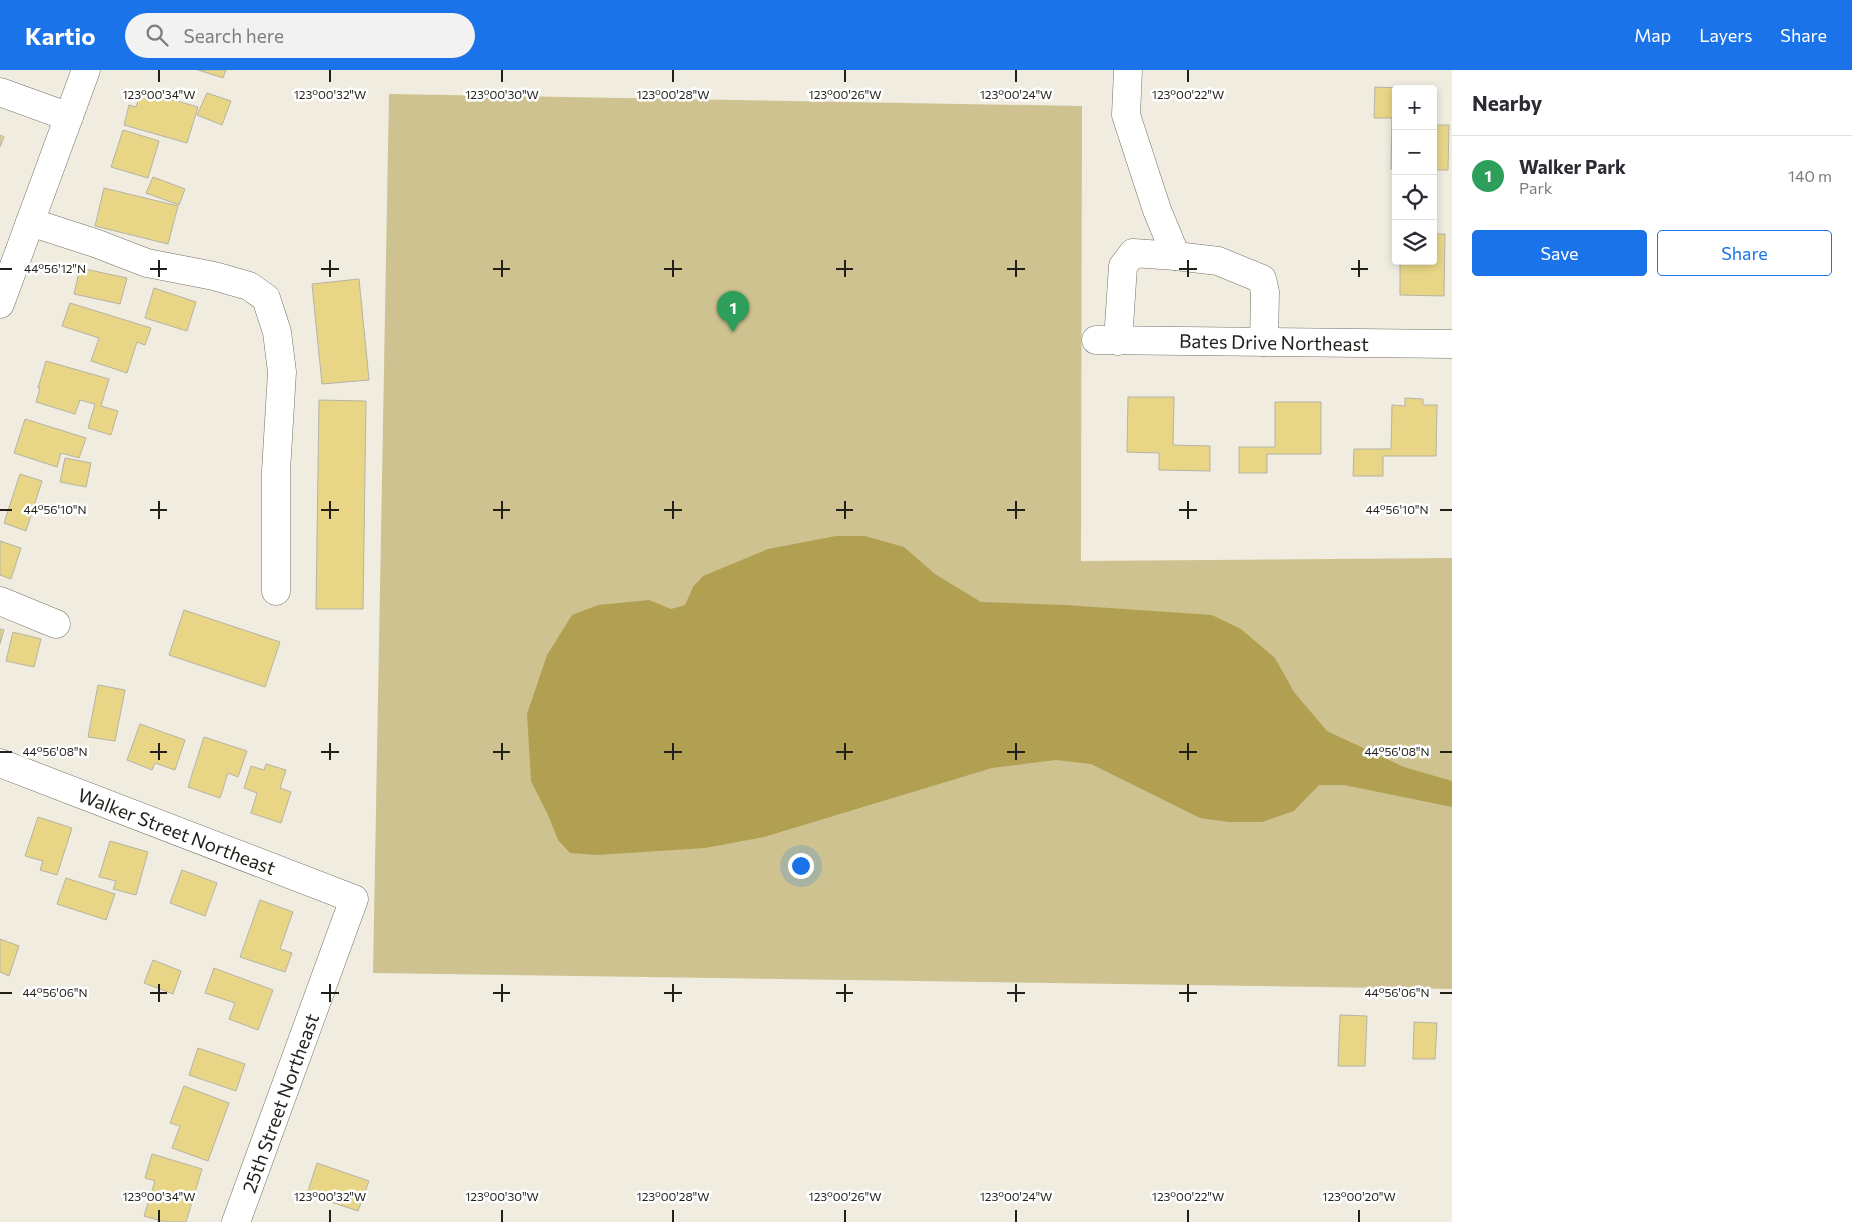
<!DOCTYPE html>
<meta charset="utf-8">
<style>
:root{--surface:#fff;--page:#f2f2f3;--text:#2b2b33;--muted:#7c7c81;--line:#e1e1e2;--accent:#1a73e8}
body{margin:0;font-family:Commissioner,sans-serif;background:var(--page);color:var(--text)}
.controls{position:absolute;right:15px;top:15px;display:grid;overflow:hidden;border-radius:5px;box-shadow:0 2px 8px #0003}
.controls button{width:45px;height:45px;display:grid;place-items:center;padding:0;border:0;border-bottom:1px solid var(--line);background:var(--surface);color:var(--text);font:25px sans-serif}
.you{position:absolute;left:800px;top:795px;width:18px;height:18px;margin:-12px;border:4px solid #fff;border-radius:50%;background:#1a73e8;box-shadow:0 0 0 8px #1a73e833}
.badge{display:grid;place-items:center;width:32px;height:32px;border-radius:50%;background:var(--accent);color:#fff;font-size:16px;font-weight:700}
.pin{position:absolute;translate:-50% -41px;filter:drop-shadow(0 1px 2px #0008)}
.pin::after{content:'';position:absolute;top:26px;width:18px;height:15px;background:inherit;clip-path:polygon(0 0,100% 0,50% 100%)}
.list{margin:0;padding:0;list-style:none}
h2{display:flex;justify-content:space-between;align-items:center;height:65px;margin:0;padding:0 20px;font-size:21px}
h2 small{font-size:16px;font-weight:400;color:var(--muted)}
.list li{display:grid;grid-template-columns:32px 1fr auto;gap:15px;align-items:center;box-sizing:border-box;height:80px;padding:0 20px;border-top:1px solid var(--line)}
.list b{display:block;font-size:19px;white-space:nowrap}
.list p{margin:0;font-size:16px;white-space:nowrap;color:var(--muted)}
.list em{font-size:16px;font-style:normal;color:var(--muted)}
.actions{display:flex;gap:10px;padding:15px 20px}
.actions a{flex:1;padding:11px 0;border:1px solid var(--accent);border-radius:5px;text-align:center;font-size:18px;color:var(--accent)}
.actions .main{background:var(--accent);color:#fff}
.icon{flex:none;width:28px;height:28px;fill:none;stroke:currentColor;stroke-width:2;stroke-linecap:round;stroke-linejoin:round}
.map{position:relative;flex:none;width:1452px;height:1152px;overflow:hidden}
header{display:flex;align-items:center;gap:30px;box-sizing:border-box;height:70px;padding:0 25px;background:var(--accent);color:#fff}
header strong{font-size:24px}
nav{display:flex;gap:28px;margin-inline-start:auto;font-size:18px}
.search{width:350px;height:45px;background:var(--page);display:flex;align-items:center;gap:12px;box-sizing:border-box;padding:0 18px;border-radius:28px;color:var(--muted);font-size:19px}
main{display:flex}
aside{flex:1;background:var(--surface)}
.map>svg:first-child{display:block}
.green{fill:#cec390}
.water{fill:#b2a052}
.building{fill:#e8d686;stroke:#b5b3a6}
.lines{fill:none;stroke-linecap:round;stroke-linejoin:round}
.minor-casing{stroke:#747166;stroke-width:29}
.minor{stroke:#fff;stroke-width:28}
.ticks{fill:none;stroke:#201f1a;stroke-width:2}
.labels{text-anchor:middle;dominant-baseline:central;stroke-width:5;stroke-linejoin:round;paint-order:stroke}
.street-label{font-size:19px;fill:#201f1a;stroke:#fff}
.ticks-label{font-size:12px;text-anchor:middle;fill:#201f1a;stroke:#fff;stroke-width:5;stroke-linejoin:round;paint-order:stroke}
</style>
<header>
<strong>Kartio</strong>
<div class="search"><svg class="icon" aria-label="search" viewBox="0 0 24 24"><circle cx="10" cy="10" r="6"/><path d="M15 15l6 6"/></svg>Search here</div>
<nav><a>Map</a><a>Layers</a><a>Share</a></nav>
</header>
<main>
<div class="map">
<svg width="1452" height="1152" viewBox="0 0 1452 1152">
<rect width="100%" height="100%" fill="#f0ede0"/>
<polygon class="green" points="389,24 1082,36 1081,491 1452,488 1452,919 373,903"/>
<polygon class="water" points="836,466 865,466 904,477 935,504 981,532 1066,535 1212,545 1241,559 1275,588 1294,622 1327,661 1404,697 1452,711 1452,737 1344,715 1319,715 1294,741 1262,752 1229,752 1200,748 1091,694 1056,690 992,698 764,767 705,778 597,785 570,783 558,770 548,745 531,711 527,644 547,585 572,545 598,535 649,530 671,539 685,535 693,517 703,506 768,479"/>
<g class="building">
<polygon points="198,0 226,0 223,8"/>
<polygon points="1375,17 1402,18 1396,19 1396,99 1391,99 1392,48 1374,48"/>
<polygon points="141,21 198,37 187,73 124,55 129,35 136,37"/>
<polygon points="207,23 231,31 222,55 197,45"/>
<polygon points="1433,55 1449,55 1448,100 1433,100"/>
<polygon points="123,60 159,71 148,108 111,97"/>
<polygon points="0,65 4,67 0,77"/>
<polygon points="153,107 185,119 179,135 146,123"/>
<polygon points="104,118 178,136 168,174 95,156"/>
<polygon points="1433,164 1445,164 1444,226 1400,225 1400,191 1433,191"/>
<polygon points="80,198 127,208 120,234 74,224"/>
<polygon points="359,209 369,310 322,314 312,214"/>
<polygon points="154,218 196,232 187,261 145,248"/>
<polygon points="70,233 151,258 145,275 137,272 127,303 91,291 99,268 62,256"/>
<polygon points="46,291 109,309 101,336 118,341 111,365 88,358 95,334 80,330 75,344 36,332 40,318 38,318"/>
<polygon points="1128,327 1174,327 1173,375 1210,376 1210,401 1159,400 1159,383 1127,382"/>
<polygon points="1405,328 1423,329 1423,335 1437,335 1436,386 1383,386 1383,406 1353,406 1354,379 1391,379 1392,335 1405,336"/>
<polygon points="319,330 366,331 363,539 316,539"/>
<polygon points="1275,332 1321,332 1321,384 1267,384 1267,403 1239,403 1239,377 1275,377"/>
<polygon points="25,349 86,368 79,388 61,383 57,397 14,383"/>
<polygon points="65,388 91,393 86,417 60,412"/>
<polygon points="20,404 42,411 26,461 4,453"/>
<polygon points="0,471 21,478 11,509 0,505"/>
<polygon points="184,540 280,572 265,617 169,585"/>
<polygon points="0,559 4,560 0,574"/>
<polygon points="13,562 41,569 34,597 6,591"/>
<polygon points="98,615 125,620 115,671 88,667"/>
<polygon points="140,654 185,670 175,700 155,693 152,700 127,690"/>
<polygon points="204,667 247,681 238,707 228,703 220,728 188,717"/>
<polygon points="266,694 286,700 280,718 291,722 281,753 251,743 257,723 244,718 251,696 264,700"/>
<polygon points="38,747 72,758 57,805 40,800 43,791 25,786"/>
<polygon points="110,771 148,782 136,825 113,819 116,811 99,807"/>
<polygon points="182,800 217,813 205,846 170,833"/>
<polygon points="66,808 115,824 106,850 57,834"/>
<polygon points="260,830 293,842 280,879 292,883 285,902 240,887"/>
<polygon points="0,869 19,876 9,906 0,902"/>
<polygon points="153,890 181,901 173,924 144,913"/>
<polygon points="214,898 273,920 258,960 229,949 235,933 205,923"/>
<polygon points="1340,945 1367,946 1365,996 1338,996"/>
<polygon points="1414,952 1437,953 1435,989 1413,989"/>
<polygon points="198,978 245,994 236,1021 189,1005"/>
<polygon points="184,1016 229,1033 208,1091 172,1078 180,1056 170,1053"/>
<polygon points="152,1084 202,1099 186,1152 165,1152 144,1146 155,1111 145,1108"/>
<polygon points="317,1093 369,1111 358,1141 307,1124"/>
</g>
<g class="lines">
<g class="minor-casing">
<g id="minor">
<polyline points="1128,0 1126,45 1157,140 1176,186 1218,191 1262,209 1265,222 1264,272"/>
<polyline points="0,22 69,47"/>
<polyline points="30,152 95,173 147,193 214,206 249,216 266,228 277,262 282,302 276,401 276,521"/>
<polyline points="0,234 86,0"/>
<polyline points="1096,270 1452,274"/>
<polyline points="1118,271 1123,196 1133,183 1176,186"/>
<polyline points="0,531 56,554"/>
<polyline points="0,693 354,829 236,1152"/>
</g>
</g>
<use href="#minor" class="minor"/>
</g>
<path class="ticks" d="M159,0V12M330,0V12M502,0V12M673,0V12M845,0V12M1016,0V12M1188,0V12M159,190V207M330,190V207M502,190V207M673,190V207M845,190V207M1016,190V207M1188,190V207M1359,190V207M0,199H12M150,199H167M321,199H339M493,199H510M664,199H682M836,199H853M1007,199H1025M1179,199H1197M1351,199H1368M159,431V449M330,431V449M502,431V449M673,431V449M845,431V449M1016,431V449M1188,431V449M0,440H12M150,440H167M321,440H339M493,440H510M664,440H682M836,440H853M1007,440H1025M1179,440H1197M1440,440H1452M159,673V690M330,673V690M502,673V690M673,673V690M845,673V690M1016,673V690M1188,673V690M0,682H12M150,682H167M321,682H339M493,682H510M664,682H682M836,682H853M1007,682H1025M1179,682H1197M1440,682H1452M159,914V932M330,914V932M502,914V932M673,914V932M845,914V932M1016,914V932M1188,914V932M0,923H12M150,923H167M321,923H339M493,923H510M664,923H682M836,923H853M1007,923H1025M1179,923H1197M1440,923H1452M159,1140V1152M330,1140V1152M502,1140V1152M673,1140V1152M845,1140V1152M1016,1140V1152M1188,1140V1152M1359,1140V1152"/>
<g class="labels">
<g class="street-label">
<text transform="translate(1274 272) rotate(1)">Bates Drive Northeast</text>
<text transform="translate(177 761) rotate(21)">Walker Street Northeast</text>
<text transform="translate(280 1033) rotate(-70)">25th Street Northeast</text>
</g>
</g>
<g class="ticks-label">
<text x="159" y="29">123°00'34"W</text>
<text x="330" y="29">123°00'32"W</text>
<text x="502" y="29">123°00'30"W</text>
<text x="673" y="29">123°00'28"W</text>
<text x="845" y="29">123°00'26"W</text>
<text x="1016" y="29">123°00'24"W</text>
<text x="1188" y="29">123°00'22"W</text>
<text x="55" y="203">44°56'12"N</text>
<text x="55" y="444">44°56'10"N</text>
<text x="1397" y="444">44°56'10"N</text>
<text x="55" y="686">44°56'08"N</text>
<text x="1397" y="686">44°56'08"N</text>
<text x="55" y="927">44°56'06"N</text>
<text x="1397" y="927">44°56'06"N</text>
<text x="159" y="1131">123°00'34"W</text>
<text x="330" y="1131">123°00'32"W</text>
<text x="502" y="1131">123°00'30"W</text>
<text x="673" y="1131">123°00'28"W</text>
<text x="845" y="1131">123°00'26"W</text>
<text x="1016" y="1131">123°00'24"W</text>
<text x="1188" y="1131">123°00'22"W</text>
<text x="1359" y="1131">123°00'20"W</text>
</g>
</svg>
<div class="controls">
<button>+</button>
<button>−</button>
<button><svg class="icon" aria-label="locate" viewBox="0 0 24 24"><circle cx="12" cy="12" r="6"/><path d="M12 2v4M12 18v4M2 12h4M18 12h4"/></svg></button>
<button><svg class="icon" aria-label="layers" viewBox="0 0 24 24"><path d="M12 4l9 5-9 5-9-5zM3 14l9 5 9-5"/></svg></button>
</div>
<div class="you"></div>
<div class="pin badge" style="left:733px;top:262px;background:#2e9e5b">1</div>
</div>
<aside>
<h2>Nearby<small></small></h2>
<ul class="list">
<li><span class="badge" style="background:#2e9e5b">1</span><div><b>Walker Park</b><p>Park</p></div><em>140 m</em></li>
</ul>
<div class="actions"><a class="main">Save</a><a>Share</a></div>
</aside>
</main>
